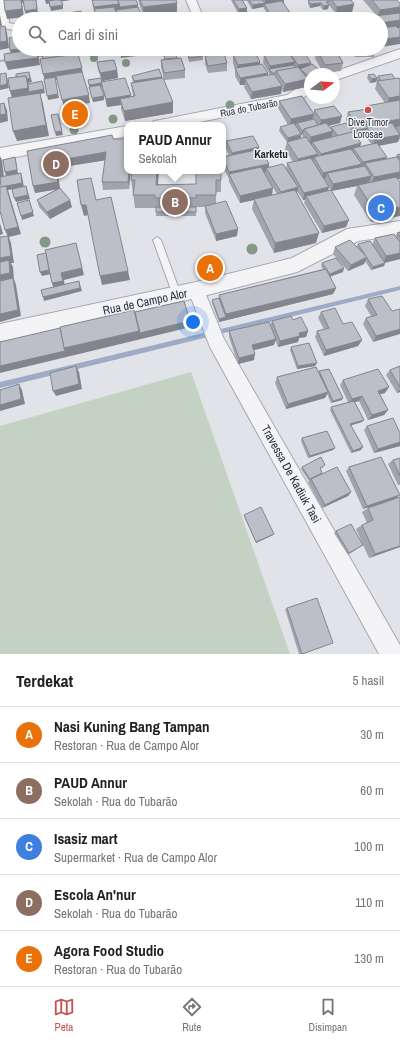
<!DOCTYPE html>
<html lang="id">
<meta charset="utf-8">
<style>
:root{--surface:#fff;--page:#f6f6f6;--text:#202124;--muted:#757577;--line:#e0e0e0;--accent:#c74f4e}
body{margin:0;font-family:"Archivo Narrow",sans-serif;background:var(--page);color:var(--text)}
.compass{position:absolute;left:304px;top:68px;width:36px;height:36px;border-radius:50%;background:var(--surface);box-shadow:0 4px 16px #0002;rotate:74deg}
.you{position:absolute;left:193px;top:322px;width:14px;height:14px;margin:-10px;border:3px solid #fff;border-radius:50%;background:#1a73e8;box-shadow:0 0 0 6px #1a73e833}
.badge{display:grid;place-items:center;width:26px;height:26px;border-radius:50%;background:var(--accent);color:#fff;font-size:13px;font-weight:700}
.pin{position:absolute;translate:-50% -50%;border:2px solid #fff;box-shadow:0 1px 4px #0006}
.popup{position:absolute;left:124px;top:122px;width:102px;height:52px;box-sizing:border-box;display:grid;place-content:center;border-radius:8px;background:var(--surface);filter:drop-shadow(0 1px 3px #0005);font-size:13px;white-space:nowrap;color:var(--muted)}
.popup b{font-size:15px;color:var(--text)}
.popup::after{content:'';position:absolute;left:50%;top:100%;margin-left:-8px;border:8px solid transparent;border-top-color:var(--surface)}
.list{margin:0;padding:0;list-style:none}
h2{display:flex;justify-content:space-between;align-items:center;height:52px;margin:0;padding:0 16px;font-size:17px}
h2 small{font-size:13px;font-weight:400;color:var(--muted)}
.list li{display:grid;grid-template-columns:26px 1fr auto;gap:12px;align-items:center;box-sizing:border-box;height:56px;padding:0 16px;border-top:1px solid var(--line)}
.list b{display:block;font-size:15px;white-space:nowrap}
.list p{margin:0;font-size:13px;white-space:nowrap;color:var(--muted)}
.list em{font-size:13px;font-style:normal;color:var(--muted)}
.icon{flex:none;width:22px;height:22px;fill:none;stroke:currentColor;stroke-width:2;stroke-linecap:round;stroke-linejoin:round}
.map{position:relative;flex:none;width:400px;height:654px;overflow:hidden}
.search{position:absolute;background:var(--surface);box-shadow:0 4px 16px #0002;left:12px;right:12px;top:12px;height:44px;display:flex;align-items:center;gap:10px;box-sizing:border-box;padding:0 14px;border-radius:22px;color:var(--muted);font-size:15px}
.sheet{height:332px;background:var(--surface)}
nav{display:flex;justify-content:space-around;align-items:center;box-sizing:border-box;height:56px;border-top:1px solid var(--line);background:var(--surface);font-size:11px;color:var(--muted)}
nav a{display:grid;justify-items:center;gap:2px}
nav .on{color:var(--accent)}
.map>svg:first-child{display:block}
.green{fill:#c4d2c3}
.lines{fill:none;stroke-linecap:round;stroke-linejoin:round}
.stream{fill:#9eabc7;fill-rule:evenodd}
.service-casing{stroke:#a6a9b3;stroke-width:2}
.minor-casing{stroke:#a6a9b3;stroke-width:2}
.tertiary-casing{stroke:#a6a9b3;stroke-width:2}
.service{fill:#f4f4f7;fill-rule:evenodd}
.minor{fill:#f4f4f7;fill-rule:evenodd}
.tertiary{fill:#f4f4f7;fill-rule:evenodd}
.tree{fill:#859888}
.wall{fill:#a2a3ac;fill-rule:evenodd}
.shaded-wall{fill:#84858c}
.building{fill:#bcbec8;stroke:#84858c}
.poi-dot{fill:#c74f4e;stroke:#f1f2f6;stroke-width:1.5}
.labels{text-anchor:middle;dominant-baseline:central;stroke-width:3;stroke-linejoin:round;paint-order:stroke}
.far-street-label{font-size:10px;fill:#2a2f40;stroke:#f1f2f6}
.far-poi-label{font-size:10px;fill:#2a2f40;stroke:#f1f2f6}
.far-neighbourhood-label{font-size:11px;font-weight:bold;fill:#1c2031;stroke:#f1f2f6}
.street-label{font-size:12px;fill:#2a2f40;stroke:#f1f2f6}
</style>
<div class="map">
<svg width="400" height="654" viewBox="0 0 400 654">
<rect width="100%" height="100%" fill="#e1e3e9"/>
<polygon class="green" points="191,372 290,654 0,654 0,426"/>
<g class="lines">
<g class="stream">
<polygon points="97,49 109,49 107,50 32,58 30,57 32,56"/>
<polygon points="12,58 13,58 13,60 0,62 0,60"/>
<polygon points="400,286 400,290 0,388 0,382"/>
</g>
<g class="service-casing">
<polygon id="service" points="157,237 161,240 181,295 180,297 174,297 173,295 153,240"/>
</g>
<g class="minor-casing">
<g id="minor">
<polygon points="0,0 7,0 9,23 19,25 19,35 15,34 13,30 0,27"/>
<polygon points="186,0 196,0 204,19 194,19"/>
<polygon points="393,0 400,0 400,5"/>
<polygon points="196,283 202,285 224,339 400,645 400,654 379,654 210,347 188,290 190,285"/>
</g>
</g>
<g class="tertiary-casing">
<g id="tertiary">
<polygon points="400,49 400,58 339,79 334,80 334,74 328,74"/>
<polygon points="310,82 310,93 297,102 185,125 152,125 154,121 160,120 287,95 305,83"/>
<polygon points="127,126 127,136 0,160 0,148"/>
<polygon points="400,221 400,235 358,241 297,272 196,298 0,342 0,324 196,282 292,258 347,229"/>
</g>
</g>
<use href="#service" class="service"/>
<use href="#minor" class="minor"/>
<use href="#tertiary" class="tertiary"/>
</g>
<g class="tree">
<circle cx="94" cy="58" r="4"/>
<circle cx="126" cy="63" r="4"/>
<circle cx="230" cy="105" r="4.5"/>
<circle cx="113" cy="119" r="4.5"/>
<circle cx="74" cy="130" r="4.5"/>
<circle cx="45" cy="242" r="5.5"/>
<circle cx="252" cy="249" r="5.5"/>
</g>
<g class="wall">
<polygon points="92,0 138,5 138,7 141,14 142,18 133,19 124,19 124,18 119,19 96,19 93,7"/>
<polygon points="138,0 176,0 177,14 144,18"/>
<polygon points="231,0 284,0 284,4 291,18 286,19 271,19 263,7 252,9 247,1 243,1 247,12 238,13"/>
<polygon points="308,0 351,0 354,4 352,12 336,14 329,5 328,9 323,10 320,6 310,8 308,4"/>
<polygon points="363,0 397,0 398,28 381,47 381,19 356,19 356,18 377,16"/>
<polygon points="156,49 183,49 184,53 176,54 177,58 185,70 185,78 164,80 161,67 161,60 164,59 164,56 158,56"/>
<polygon points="186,49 200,49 203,56 203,60 189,62"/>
<polygon points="203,49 221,49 221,52 205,54"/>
<polygon points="224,49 247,49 225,51"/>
<polygon points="307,49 335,49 343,63 341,71 323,73 315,58 316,55 310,55"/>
<polygon points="349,49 372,49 375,53 374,57 355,57 353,54 352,54"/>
<polygon points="233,55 260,64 268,73 267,75 270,75 263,63 264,55 291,56 291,55 311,65 322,72 322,74 310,74 310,81 309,81 308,80 306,87 283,92 282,89 281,94 251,99 244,87 245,85 240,85 235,76 235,69 233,63"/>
<polygon points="205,56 227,63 227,71 208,73 205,64"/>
<polygon points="97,62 117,70 118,78 102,81 102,82 131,95 131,97 133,96 131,83 133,82 132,76 162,77 173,102 173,113 125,121 121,109 121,105 107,107 102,87 101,88 104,100 93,102 88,80 101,78 98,70"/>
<path d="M368,75L377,78L378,76L400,80V140L399,139L398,142L379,146L386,159L396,157L397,155L400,154V179H398L371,222L354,195L357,186L331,191L325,180V179H324L328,191L346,227L322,233L304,203L305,200H303L297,191V193L316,243L274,253L252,209L254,200L240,203L229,182V179L223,167V157L229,155L226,149V141L259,147V150L269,164V168L286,169L287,163L293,162L285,149L287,142L304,138L302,136L303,134L287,142L279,131L280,127L288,125L278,108L279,101L314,113V110L340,123L329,126L331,128V127L353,134L361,143L360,147L371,144L365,135L366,132L355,134L346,120L348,112L365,109L366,106L385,103L375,89L377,81V80L376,82L370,83L367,78ZM272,186L277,194L272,195Z"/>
<polygon points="113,139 127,139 129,189 103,190 102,182 105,160 57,168 60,189 72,207 50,219 39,207 37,200 57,189 35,193 27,151"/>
<polygon points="132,171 158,184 196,184 196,171 221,180 221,192 216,192 216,203 237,236 216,241 205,213 205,207 196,207 196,216 156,216 156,208 135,208 133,193 131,180"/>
<polygon points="400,232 400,259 385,263 384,266 371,270 365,261 364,264 348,271 333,254 335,247 357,247 358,244 372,245 375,238 396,236 397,233"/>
<polygon points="322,263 343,272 330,277 336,288 333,294 219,322 212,303 212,300 219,298 219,295 323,269 321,266"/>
<polygon points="368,299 392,311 373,342 363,324 366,318 371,316 365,306"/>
<polygon points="321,312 343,324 362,340 358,346 324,356 315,337 317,331 324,329 318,318"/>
<polygon points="293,320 308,331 306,337 299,338 298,342 278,347 275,340 274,345 253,350 254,360 238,364 229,337 229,331 270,326 272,321"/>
<polygon points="291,347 315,366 297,369 290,350"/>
<polygon points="400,366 400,392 397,393 386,375 390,370"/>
<polygon points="319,371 342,400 331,403 327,394 325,398 286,409 275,383 277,377 319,373"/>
<polygon points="343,380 385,393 380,394 388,410 384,415 368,420 359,401 355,402 362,422 351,425 361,450 351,453 330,410 331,407 348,402 340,385"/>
<polygon points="367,426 400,433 400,446 374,453 364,430"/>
<polygon points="302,438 333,450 308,458 301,441"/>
<polygon points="400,458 400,485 398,485 388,464 393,460"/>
<polygon points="302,467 324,467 320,469 322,473 351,492 348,496 322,508 308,482 309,481 301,469"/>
<polygon points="349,467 400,495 396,498 400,547 369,558 356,529 362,525 367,523 362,512 368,508 378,504 363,509 346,471"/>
<polygon points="244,515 274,534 273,535 256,543 244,516"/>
<polygon points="336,531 363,545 348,555 334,533"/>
<polygon points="287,608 302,654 299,654 285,609"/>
</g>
<g class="shaded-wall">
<polygon points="12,0 35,0 35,1 22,3 24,17 7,19 5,11"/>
<polygon points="36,0 38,13 26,15 25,11"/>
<polygon points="45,0 71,0 46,4"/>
<polygon points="265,0 284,0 284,4 265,6"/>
<polygon points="177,3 177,14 144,18 143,7"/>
<polygon points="265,3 264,4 263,7 252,9 253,5"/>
<polygon points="321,3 320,6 310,8 311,4"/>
<polygon points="119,4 138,5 138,9 115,12 94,9 95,15 94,7"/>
<polygon points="354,4 352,12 336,14 337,7"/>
<polygon points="63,5 63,9 51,11 50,7"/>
<polygon points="329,5 328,9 323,10 324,6"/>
<polygon points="400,7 400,14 378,18 380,10"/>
<polygon points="247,8 247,12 238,13 239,9"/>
<polygon points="124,14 124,18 117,19 117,15"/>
<polygon points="141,14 142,18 133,19 125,19 124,16"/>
<polygon points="291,14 291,18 286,19 272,19 272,17"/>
<polygon points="0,15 2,26 0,26"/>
<polygon points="400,20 400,28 381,30 381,23"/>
<polygon points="5,26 7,33 9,48 0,50 0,42"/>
<polygon points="400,37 400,44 381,47 384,39"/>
<polygon points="19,49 48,49 49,53 38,54 40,65 8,70 5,62 12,58 10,50"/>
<polygon points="54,49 69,49 54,51"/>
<polygon points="132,49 152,49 152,54 121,58 120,50"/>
<polygon points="260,62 259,69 237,72 238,65"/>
<polygon points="295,62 293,69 269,69 270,66"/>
<polygon points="311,63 311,67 297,69 298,65"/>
<polygon points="82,68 83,75 55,80 59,98 48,100 45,81 43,74"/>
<polygon points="117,70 118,78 102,81 100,73"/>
<polygon points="29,72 32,82 28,83 29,92 42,81 45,93 40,94 43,104 49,136 17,141 13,131 12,98 10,91 18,84"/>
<polygon points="6,73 7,77 9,88 0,90 0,86"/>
<polygon points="268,73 267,81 245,79 245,85 240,85 240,78"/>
<polygon points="162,77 162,81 134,85 134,81"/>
<polygon points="377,78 376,82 370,83 372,79"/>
<polygon points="308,79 306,87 283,92 285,84"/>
<polygon points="102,83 102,87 90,89 89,85"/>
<polygon points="282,86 281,94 251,99 252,92"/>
<polygon points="89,95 90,103 64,107 62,100"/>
<polygon points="131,95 132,103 120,99 121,105 107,107 106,99"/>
<polygon points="104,96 104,100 93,102 92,98"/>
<polygon points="400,96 400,104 387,106 389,98"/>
<polygon points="173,102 173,113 125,121 124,111"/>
<polygon points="4,103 7,110 8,121 0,123 0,115"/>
<polygon points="314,114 312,121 297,123 296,125 290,126 291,119"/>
<polygon points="342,116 340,123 319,128 321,120"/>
<polygon points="59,118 63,135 56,136 55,132"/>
<polygon points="375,119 373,127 367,128 366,132 355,134 356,130 354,127 355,123"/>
<polygon points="400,119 400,126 398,126 397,127 376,131 378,123"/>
<polygon points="304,130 303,134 301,135 301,138 287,142 288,138 301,135 302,131"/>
<polygon points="333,131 331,139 312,142 312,144 309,145 311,137"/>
<polygon points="400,135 398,142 372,147 375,139"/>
<polygon points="361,143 359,150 353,148 352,152 319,161 321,154"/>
<polygon points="259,147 258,155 231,160 232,153"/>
<polygon points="106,152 107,160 57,168 60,189 35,193 33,186 55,161"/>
<polygon points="318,154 316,161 314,157 313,162 296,166 298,159"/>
<polygon points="0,156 2,160 4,177 0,178"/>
<polygon points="15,157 16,161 18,174 6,176 5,172"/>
<polygon points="387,157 384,164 365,163 363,169 361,169 363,162"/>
<polygon points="269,164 268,171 266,168 266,172 231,179 229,174 229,179 229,172"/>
<polygon points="362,164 359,172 327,173 325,179 322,180 323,173"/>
<polygon points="129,171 131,171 129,189 128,182"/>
<polygon points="157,171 159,171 157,197 156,185"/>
<polygon points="400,172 400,179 371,185 374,177"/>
<polygon points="21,173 22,177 24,187 8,190 21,234 9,237 11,243 14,263 11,263 13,267 14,279 16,285 21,316 0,322 0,258 8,237 5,230 1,187"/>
<polygon points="371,176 369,184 358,185 357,186 331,191 333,184"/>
<polygon points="26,186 30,199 16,202 14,198"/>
<polygon points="298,187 297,194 280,199 281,192"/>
<polygon points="329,187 327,195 306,196 305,200 303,200 304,193"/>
<polygon points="273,188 272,196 254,199 254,200 240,203 240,196"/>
<polygon points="29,200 34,216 22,220 21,216"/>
<polygon points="70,200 72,207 50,219 47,212"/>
<polygon points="81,205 86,205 88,215 84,216"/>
<polygon points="400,207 400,216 371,222 375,212"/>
<polygon points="349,220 346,227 322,233 324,226"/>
<polygon points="0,223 3,234 0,235"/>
<polygon points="238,229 237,236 216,241 216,234"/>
<polygon points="319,233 316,243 274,253 275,243"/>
<polygon points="76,243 84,275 64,280 65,288 54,290 52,283 61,273"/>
<polygon points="400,253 400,259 383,263 386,256"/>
<polygon points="48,257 51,274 42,276 40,272"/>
<polygon points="367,257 364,264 348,271 351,265"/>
<polygon points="385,263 384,266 371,270 373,267"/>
<polygon points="344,268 343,272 328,277 330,274"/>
<polygon points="128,271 130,280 102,285 100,276"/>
<polygon points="79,281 82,291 44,301 43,297"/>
<polygon points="336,288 333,294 219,322 219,319 226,317 226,314"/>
<polygon points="190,321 191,327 0,373 0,366 64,348 139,331"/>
<polygon points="400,329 400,334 373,342 376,336"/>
<polygon points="308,331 306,337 299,338 298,342 278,347 280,341 299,333"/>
<polygon points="276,339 274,345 251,351 252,345"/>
<polygon points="362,340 358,346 324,356 326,350"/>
<polygon points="255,354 254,360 238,364 239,358"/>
<polygon points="317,363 315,366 297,369 298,366"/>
<polygon points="76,366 79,372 82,389 56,396 53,391"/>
<polygon points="19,384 22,390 25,404 0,411 0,405"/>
<polygon points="389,387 385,393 374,396 378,391"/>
<polygon points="400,389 400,392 397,393"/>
<polygon points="328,392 325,398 286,409 288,404"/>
<polygon points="362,396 359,401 349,404 352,399"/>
<polygon points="343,398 342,400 331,403 333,401"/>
<polygon points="388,410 384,415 368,420 372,415"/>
<polygon points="364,420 362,422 349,426 350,424"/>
<polygon points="400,442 400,446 374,453 378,449"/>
<polygon points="363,447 361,450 351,453 353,451"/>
<polygon points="335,448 333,450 308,458 310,456"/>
<polygon points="351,492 348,496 322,508 325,505"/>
<polygon points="400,495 395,499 363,509 367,506"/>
<polygon points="274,534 273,535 256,543 256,542"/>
<polygon points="400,546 400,547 369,558 375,554"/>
</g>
<g class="building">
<polygon points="4,0 21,0 22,9 5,11"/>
<polygon points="23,0 36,0 37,9 25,11"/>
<polygon points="54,0 61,0 63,5 50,7 49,1"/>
<polygon points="92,0 118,0 119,4 94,7"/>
<polygon points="118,0 136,0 138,5 120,7"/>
<polygon points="140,0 176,0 177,3 143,7"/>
<polygon points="233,0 242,0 247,8 239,9"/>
<polygon points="249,0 262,0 265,3 253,5"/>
<polygon points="308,0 330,0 330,1 326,2 329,5 324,6 321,3 311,4"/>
<polygon points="332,0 351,0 354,4 337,7"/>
<polygon points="372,0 397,0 400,3 400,7 380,10"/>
<polygon points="282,1 291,14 272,17 264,4"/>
<polygon points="114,7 119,19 98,19 94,9"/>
<polygon points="138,7 141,14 124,16 124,14 118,15 116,10"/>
<polygon points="81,11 83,19 64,19 62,14"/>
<polygon points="400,13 400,20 381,23 381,19 357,19 356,18"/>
<polygon points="222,15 224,19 210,19 209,17"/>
<polygon points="251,15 254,19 245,19 243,16"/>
<polygon points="240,17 241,19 225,19"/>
<polygon points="5,26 7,41 0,42 0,27"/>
<polygon points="396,26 400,30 400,37 384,39 381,36 381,28"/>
<polygon points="19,36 19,49 10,50 9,38"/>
<polygon points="36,49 38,58 5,62 4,54"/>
<polygon points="120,49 132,49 120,50"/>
<polygon points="192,49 200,49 203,56 189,58 187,50"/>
<polygon points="325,49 335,49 343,63 325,65 317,50"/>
<polygon points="364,49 372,49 375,53 356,53 354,50"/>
<polygon points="62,51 64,56 43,59 42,55"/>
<polygon points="175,52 177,58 165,59 163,53"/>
<polygon points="255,52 260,62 238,65 233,55"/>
<polygon points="288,52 295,62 270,66 264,55"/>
<polygon points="305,53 311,63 298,65 291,55"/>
<polygon points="78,54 82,68 43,74 40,59"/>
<polygon points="224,54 227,63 208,66 205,56"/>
<polygon points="181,58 185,70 164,73 161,60"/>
<polygon points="114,60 117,70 100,73 97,62"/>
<polygon points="262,64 268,73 240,78 235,68"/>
<polygon points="312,64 322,72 318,74 310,74 310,77 300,69"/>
<polygon points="294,65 295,68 276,71 276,73 272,73 269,69"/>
<polygon points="298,67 308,79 285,84 276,71"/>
<polygon points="159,69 162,77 134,81 132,76"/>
<polygon points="29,72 30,78 27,79 26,76 16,77 16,74"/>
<polygon points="82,72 89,95 62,100 56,76"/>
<polygon points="6,73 7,84 0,86 0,74"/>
<polygon points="274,74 282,86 252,92 245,79"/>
<polygon points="374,74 377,78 372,79 368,75"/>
<polygon points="392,74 395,79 381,81 378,76"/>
<polygon points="26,76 28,88 10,91 8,78"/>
<polygon points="55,77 58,94 47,96 44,79"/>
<polygon points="101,78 102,82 101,82 102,83 89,85 88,80"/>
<polygon points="125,78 131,95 106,99 101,82"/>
<polygon points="163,78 173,102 124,111 120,99 135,96 131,83"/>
<polygon points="399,78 400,80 400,96 389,98 377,81"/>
<polygon points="42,81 44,89 29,92 28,84"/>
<polygon points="100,85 104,96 92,98 89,87"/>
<polygon points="40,93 46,125 13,131 8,98"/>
<polygon points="302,96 314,114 291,119 279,101"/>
<polygon points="400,100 400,119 378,123 375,119 355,123 348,112 368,109 366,106"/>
<polygon points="4,103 6,114 0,115 0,104"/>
<polygon points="334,106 342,116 321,120 314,110"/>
<polygon points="58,114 62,131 55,132 51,115"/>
<polygon points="314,119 318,125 304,129 304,130 302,131 297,123"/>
<polygon points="294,123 301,134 288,138 280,127"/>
<polygon points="326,123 333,131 311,137 304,129"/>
<polygon points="346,123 354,132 352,133 352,132 338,136 331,127"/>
<polygon points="392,123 400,135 375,139 367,128"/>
<polygon points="365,125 368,128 356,130 354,127"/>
<polygon points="352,132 361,143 321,154 312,142"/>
<polygon points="112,135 113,139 127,139 127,171 129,171 128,182 102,182 106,152 55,161 58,182 33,186 27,151"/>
<polygon points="253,136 259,147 232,153 226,141"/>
<polygon points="306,137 318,154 298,159 287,142"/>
<polygon points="377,143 387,157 363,162 353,148"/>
<polygon points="261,149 269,164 229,172 223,158 223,157"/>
<polygon points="351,149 362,164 323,173 314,157"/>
<polygon points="400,154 400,159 397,155"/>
<polygon points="15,157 17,170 5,172 3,160"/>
<polygon points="397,157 400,161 400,172 374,177 365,163"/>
<polygon points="311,158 329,187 304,193 287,163"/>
<polygon points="283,164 298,187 281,192 266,168"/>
<polygon points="365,166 371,176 333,184 327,173"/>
<polygon points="261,167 273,188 240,196 229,174"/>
<polygon points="132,171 157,171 156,185 196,184 196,171 221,171 221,180 216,180 216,195 196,195 196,198 155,198 155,195 133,195 135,180 131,180"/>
<polygon points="21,173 22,183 1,187 0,177"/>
<polygon points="396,177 400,182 400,207 375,212 358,185"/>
<polygon points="91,178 96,200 111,197 128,271 100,276 86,205 81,205 77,180"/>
<polygon points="6,186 18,227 5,230 0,211 0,187"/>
<polygon points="26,186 28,195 14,198 12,189"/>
<polygon points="60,188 70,200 47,212 37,200"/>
<polygon points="295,190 319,233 275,243 254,199"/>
<polygon points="331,190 349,220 324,226 306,196"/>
<polygon points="29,200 33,212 21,216 17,203"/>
<polygon points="226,201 238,229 216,234 205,206"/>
<rect x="156" y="207" width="40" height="5"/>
<polygon points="400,232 400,237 397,233"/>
<polygon points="394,234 400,242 400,253 386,256 375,238"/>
<polygon points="8,236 11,256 0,258 0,237"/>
<polygon points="350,240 367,257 351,265 335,247"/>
<polygon points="370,241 385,263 373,267 358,244"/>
<polygon points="76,243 82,268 61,273 63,281 52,283 45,250"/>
<polygon points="46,253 49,270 40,272 37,255"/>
<polygon points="336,258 344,268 330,274 322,263"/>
<polygon points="9,260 10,273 0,275 0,262"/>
<polygon points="326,269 336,288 226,314 219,295"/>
<polygon points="13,278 18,310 0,314 0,281"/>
<polygon points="79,281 80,288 43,297 41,290"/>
<polygon points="382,296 392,311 400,309 400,329 376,336 366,318 377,315 368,299"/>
<polygon points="219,298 226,317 219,319 212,300"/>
<polygon points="184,301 190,321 140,333 135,312"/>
<polygon points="335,308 343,324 352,322 362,340 326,350 317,331 329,328 321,312"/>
<polygon points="134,310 139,331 64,348 60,327"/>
<polygon points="291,316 293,320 301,317 308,331 299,333 300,336 280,341 272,321"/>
<polygon points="269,322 276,339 252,345 255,354 239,358 229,331"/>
<polygon points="60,328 64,348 65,351 0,366 0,342"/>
<polygon points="309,343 317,363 298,366 291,347"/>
<polygon points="76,366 79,384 53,391 50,373"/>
<polygon points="400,366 400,387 390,370"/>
<polygon points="316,367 328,392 288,404 277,377"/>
<polygon points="329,369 343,398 333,401 319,371"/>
<polygon points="378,369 389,387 378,391 388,410 372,415 362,396 352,399 343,380"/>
<polygon points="19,384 21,399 0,405 0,390"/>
<polygon points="354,401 364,420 350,424 363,447 353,451 331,407"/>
<polygon points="393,418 400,433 400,442 378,449 367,426"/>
<polygon points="327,431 335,448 310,456 302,438"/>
<polygon points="321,457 325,465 320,468 322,473 310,479 302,467"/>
<polygon points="381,457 400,495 367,506 349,467"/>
<polygon points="400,458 400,476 393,460"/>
<polygon points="337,467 351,492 325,505 311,479"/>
<polygon points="400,497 400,546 375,554 362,525 373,520 368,508"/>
<polygon points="261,507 274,534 256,542 244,515"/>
<polygon points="351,524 363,545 349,553 336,531"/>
<polygon points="317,598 333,643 302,654 287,608"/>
</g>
<circle class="poi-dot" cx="368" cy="110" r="4"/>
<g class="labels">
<g class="far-street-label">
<text transform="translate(249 108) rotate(-11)">Rua do Tubarão</text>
</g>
<g class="far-poi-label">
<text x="368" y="122">Dive Timor<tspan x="368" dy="12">Lorosae</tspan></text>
</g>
<g class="far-neighbourhood-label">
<text x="271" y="154">Karketu</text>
</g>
<g class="street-label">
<text transform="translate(145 302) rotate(-12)">Rua de Campo Alor</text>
<text transform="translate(291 474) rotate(61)">Travessa De Kadiuk Tasi</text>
</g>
</g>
</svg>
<svg class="compass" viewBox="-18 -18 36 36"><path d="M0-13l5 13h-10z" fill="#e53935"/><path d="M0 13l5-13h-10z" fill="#757577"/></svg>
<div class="you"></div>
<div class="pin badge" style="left:210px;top:268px;background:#e8710a">A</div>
<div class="pin badge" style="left:175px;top:202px;background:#8d6e63">B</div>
<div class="popup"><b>PAUD Annur</b>Sekolah</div>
<div class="pin badge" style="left:381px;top:208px;background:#3f7fe0">C</div>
<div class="pin badge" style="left:56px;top:164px;background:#8d6e63">D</div>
<div class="pin badge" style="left:75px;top:114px;background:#e8710a">E</div>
<div class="search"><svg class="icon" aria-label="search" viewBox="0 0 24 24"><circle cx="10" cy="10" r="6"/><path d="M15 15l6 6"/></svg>Cari di sini</div>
</div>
<section class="sheet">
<h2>Terdekat<small>5 hasil</small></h2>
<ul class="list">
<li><span class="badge" style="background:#e8710a">A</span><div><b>Nasi Kuning Bang Tampan</b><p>Restoran · Rua de Campo Alor</p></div><em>30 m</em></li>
<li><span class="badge" style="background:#8d6e63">B</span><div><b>PAUD Annur</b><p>Sekolah · Rua do Tubarão</p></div><em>60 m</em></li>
<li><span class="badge" style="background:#3f7fe0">C</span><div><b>Isasiz mart</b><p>Supermarket · Rua de Campo Alor</p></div><em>100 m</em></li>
<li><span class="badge" style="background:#8d6e63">D</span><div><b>Escola An'nur</b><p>Sekolah · Rua do Tubarão</p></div><em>110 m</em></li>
<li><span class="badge" style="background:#e8710a">E</span><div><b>Agora Food Studio</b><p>Restoran · Rua do Tubarão</p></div><em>130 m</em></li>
</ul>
</section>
<nav>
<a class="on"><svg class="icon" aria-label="map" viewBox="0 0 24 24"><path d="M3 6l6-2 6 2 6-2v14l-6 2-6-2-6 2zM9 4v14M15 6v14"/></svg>Peta</a>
<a><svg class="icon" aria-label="directions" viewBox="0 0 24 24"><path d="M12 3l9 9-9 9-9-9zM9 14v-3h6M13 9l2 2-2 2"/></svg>Rute</a>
<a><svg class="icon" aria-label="saved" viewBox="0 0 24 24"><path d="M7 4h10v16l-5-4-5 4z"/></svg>Disimpan</a>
</nav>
